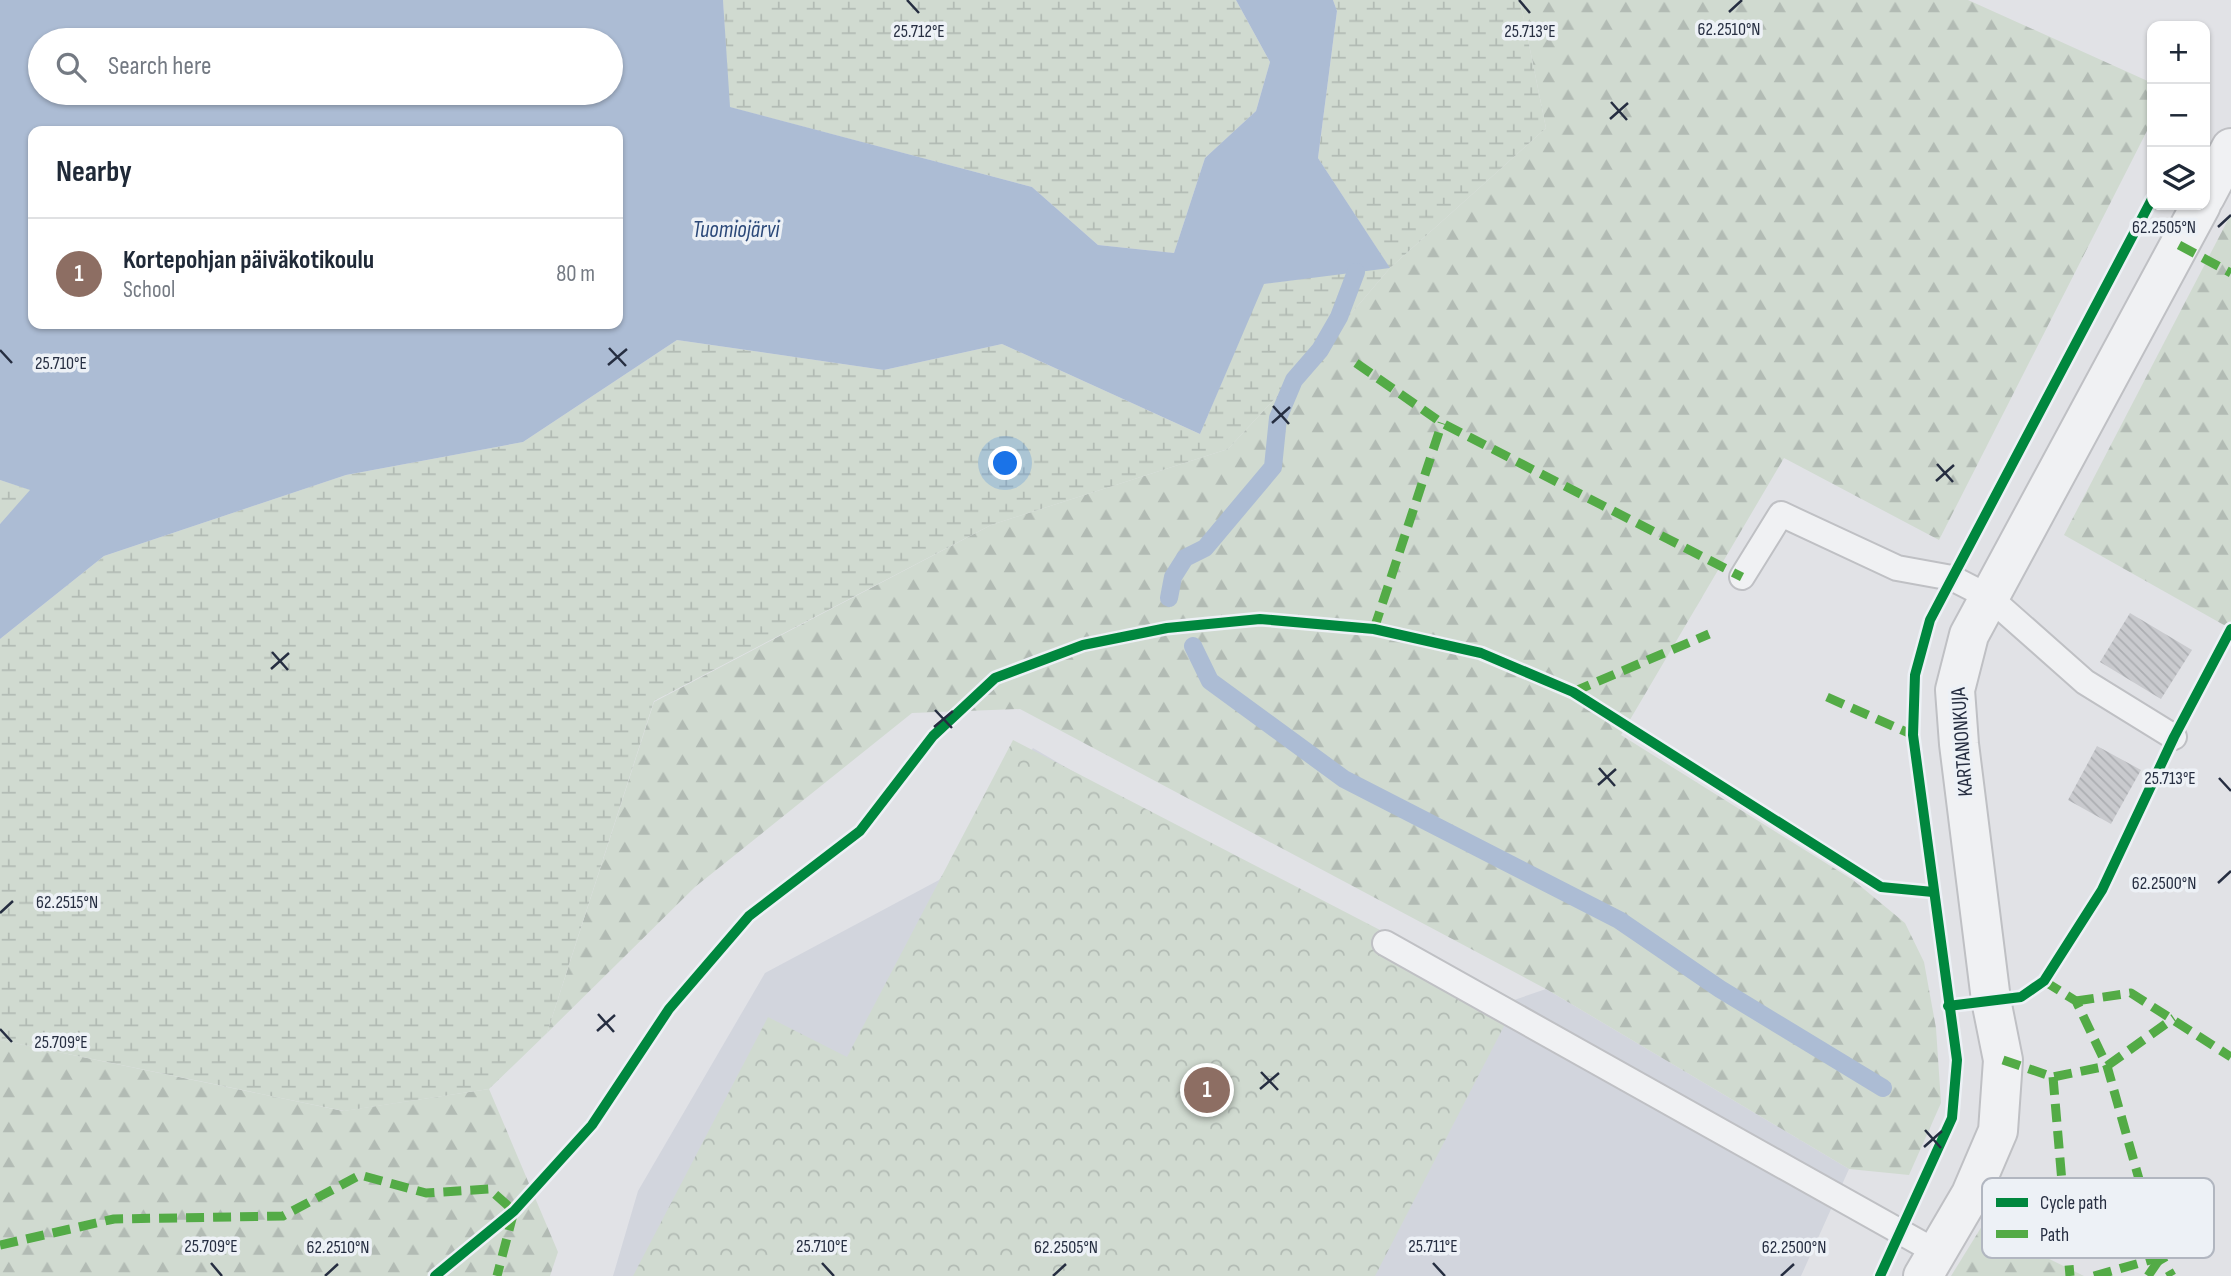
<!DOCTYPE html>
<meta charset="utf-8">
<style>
:root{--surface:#fff;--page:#f6f6f7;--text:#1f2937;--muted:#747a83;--line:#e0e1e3;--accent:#db2777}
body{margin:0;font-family:"Sofia Sans Condensed",sans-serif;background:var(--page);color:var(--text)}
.controls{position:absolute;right:21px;top:21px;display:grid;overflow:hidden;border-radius:14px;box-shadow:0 2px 5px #0004}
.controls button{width:63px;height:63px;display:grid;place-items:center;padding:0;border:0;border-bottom:2px solid var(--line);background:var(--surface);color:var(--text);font:35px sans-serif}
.you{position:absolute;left:1006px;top:464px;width:24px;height:24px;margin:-18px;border:5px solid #fff;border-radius:50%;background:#1a73e8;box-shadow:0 0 0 10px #1a73e833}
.badge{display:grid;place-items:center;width:46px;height:46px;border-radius:50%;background:var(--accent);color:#fff;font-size:23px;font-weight:700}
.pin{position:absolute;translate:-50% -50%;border:4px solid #fff;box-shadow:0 2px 7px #0006}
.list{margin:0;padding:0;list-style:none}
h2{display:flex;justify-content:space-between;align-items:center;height:91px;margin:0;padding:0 28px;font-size:30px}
h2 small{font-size:23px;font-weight:400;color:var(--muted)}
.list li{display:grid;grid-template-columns:46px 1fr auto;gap:21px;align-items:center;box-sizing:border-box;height:112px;padding:0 28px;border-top:2px solid var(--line)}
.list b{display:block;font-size:26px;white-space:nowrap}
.list p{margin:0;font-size:23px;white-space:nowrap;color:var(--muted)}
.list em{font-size:23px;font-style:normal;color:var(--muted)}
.icon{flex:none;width:38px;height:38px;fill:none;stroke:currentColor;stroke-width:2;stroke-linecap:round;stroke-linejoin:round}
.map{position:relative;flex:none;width:2231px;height:1276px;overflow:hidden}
.search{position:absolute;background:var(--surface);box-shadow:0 2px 5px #0004;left:28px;top:28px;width:595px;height:77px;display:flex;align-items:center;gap:18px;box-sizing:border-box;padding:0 24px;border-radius:38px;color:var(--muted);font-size:26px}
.panel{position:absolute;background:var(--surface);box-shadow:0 2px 5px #0004;left:28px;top:126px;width:595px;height:203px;border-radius:14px}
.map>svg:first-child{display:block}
.built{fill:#d2d5dd}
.forest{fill:url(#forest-firs)}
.wetland{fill:url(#wetland-marsh)}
.park{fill:url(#park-crowns)}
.water{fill:#acbcd4;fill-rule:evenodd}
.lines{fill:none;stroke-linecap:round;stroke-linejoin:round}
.stream{stroke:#acbcd4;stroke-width:18}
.building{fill:url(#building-back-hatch)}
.lane-casing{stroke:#bfc0c4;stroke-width:28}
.street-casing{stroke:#bfc0c4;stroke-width:42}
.lane{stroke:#f0f1f3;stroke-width:24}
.street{stroke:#f0f1f3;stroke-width:38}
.quiet{stroke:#53ab46;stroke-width:9;stroke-dasharray:18 9;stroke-linecap:butt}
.cycleway-casing{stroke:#edf1f6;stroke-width:15}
.cycleway{stroke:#00873e;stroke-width:10}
.ticks{fill:none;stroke:#262e41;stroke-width:2.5}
.labels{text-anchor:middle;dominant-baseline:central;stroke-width:7;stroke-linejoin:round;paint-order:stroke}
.street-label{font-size:21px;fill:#262e41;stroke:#edf1f6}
.water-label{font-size:23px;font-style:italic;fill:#2c4979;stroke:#edf1f6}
.key{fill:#edf1f6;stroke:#b1b6c0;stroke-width:2}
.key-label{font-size:19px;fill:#262e41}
.ticks-label{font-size:18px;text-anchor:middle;fill:#262e41;stroke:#edf1f6;stroke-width:7;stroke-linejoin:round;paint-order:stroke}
</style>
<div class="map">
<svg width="2231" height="1276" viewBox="0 0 2231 1276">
<defs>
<pattern id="forest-firs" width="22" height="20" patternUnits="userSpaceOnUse" patternTransform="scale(1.75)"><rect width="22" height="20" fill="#d0dad0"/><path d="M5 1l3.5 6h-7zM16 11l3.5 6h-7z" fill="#b2bbb4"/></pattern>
<pattern id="wetland-marsh" width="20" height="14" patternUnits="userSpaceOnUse" patternTransform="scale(1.75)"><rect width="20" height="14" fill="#d0dad0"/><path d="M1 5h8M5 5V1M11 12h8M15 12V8" fill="none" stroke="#b2bbb4"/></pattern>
<pattern id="park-crowns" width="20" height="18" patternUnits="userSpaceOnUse" patternTransform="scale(1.75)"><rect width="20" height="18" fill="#d0dad0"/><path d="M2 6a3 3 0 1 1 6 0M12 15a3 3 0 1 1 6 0" fill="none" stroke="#b2bbb4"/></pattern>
<pattern id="building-back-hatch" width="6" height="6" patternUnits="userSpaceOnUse" patternTransform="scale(1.75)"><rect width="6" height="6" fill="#c9cace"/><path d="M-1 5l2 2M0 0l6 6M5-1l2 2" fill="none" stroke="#acaeb2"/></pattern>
</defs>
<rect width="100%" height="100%" fill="#e1e2e6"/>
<polygon class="built" points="1033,748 1482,1011 1546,989 1849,1169 1801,1276 613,1276 638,1191 765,973 939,880"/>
<g class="forest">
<polygon points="1520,0 1968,0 2152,83 2152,121 1939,540 1784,458 1621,735 1853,880 1905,923 1924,962 1936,1028 1941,1103 1909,1175 1849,1169 1546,989 1020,709 912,713 695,887 547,1033 654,702 991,525 1228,449 1320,350 1390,268 1546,128"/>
<polygon points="2231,214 2231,629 2064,535"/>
<polygon points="0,1040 343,1111 489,1089 558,1252 550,1276 0,1276"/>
<polygon points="1982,1226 2084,1276 1951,1276"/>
</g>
<g class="wetland">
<polygon points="723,0 1236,0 1270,62 1256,111 1205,158 1174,253 1098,245 1032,187 729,107"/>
<polygon points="1333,0 1520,0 1546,128 1390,268 1320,350 1228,449 991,525 654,701 547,1033 489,1089 344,1111 0,1040 0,639 104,556 346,475 523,442 677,340 884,370 1002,344 1200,434 1263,284 1389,267 1318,158 1337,11"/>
<polygon points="0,480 31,490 0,524"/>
</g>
<polygon class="park" points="1013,740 1517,1001 1375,1276 633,1276 768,1017 847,1057"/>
<path class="water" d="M0,0H723L730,107L1032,187L1098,245L1174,253L1205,158L1256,111L1270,62L1236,0H1333L1337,11L1318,158L1390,268L1264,284L1200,434L1002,344L884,370L677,340L523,442L346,475L104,556L0,639V524L30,490L0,480ZM40,40H611V93H40ZM33,131H618V324H33Z"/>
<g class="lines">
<g class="stream">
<polyline points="1169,598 1173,577 1185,558 1205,548 1273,467 1278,418 1294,380 1320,350 1339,317 1356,272"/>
<polyline points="1193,646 1210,681 1344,779 1619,920 1720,989 1883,1088"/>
</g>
</g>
<g class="building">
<polygon points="2130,613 2192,650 2161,699 2100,662"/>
<polygon points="2097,746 2141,770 2111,824 2068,800"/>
</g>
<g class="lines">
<g class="lane-casing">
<g id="lane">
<polyline points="1742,577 1781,514 1897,568 1952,578 1989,597 2085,682 2174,737"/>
<polyline points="1385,943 1938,1253"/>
</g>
</g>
<g class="street-casing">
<g id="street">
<polyline points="2205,197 2231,148"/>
<polyline points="1923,1276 1971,1194 1998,1131 2003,1060 1991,1000 1959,744 1955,690 1969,635 2201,205"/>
</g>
</g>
<use href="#lane" class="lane"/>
<use href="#street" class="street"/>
<g class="quiet">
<polyline points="2179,245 2231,273"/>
<polyline points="1356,363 1442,423 1742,577"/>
<polyline points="1374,629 1442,423"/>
<polyline points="1573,692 1709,634"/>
<polyline points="1827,697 1913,735"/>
<polyline points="2044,981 2076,1001 2107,1066 2161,1257 2172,1276"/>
<polyline points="2076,1001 2131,993 2231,1057"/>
<polyline points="2003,1060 2053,1077 2107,1066 2174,1018"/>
<polyline points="2053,1077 2070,1276"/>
<polyline points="0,1245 114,1219 283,1216 360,1175 426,1193 489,1189 514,1211 497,1276"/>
<polyline points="2094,1276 2161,1257 2197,1236"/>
<polyline points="2148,1276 2161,1257"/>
</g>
<g class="cycleway-casing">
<g id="cycleway">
<polyline points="1948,1006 2021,997 2044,981 2102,890 2174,737 2231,629"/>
<polyline points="435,1276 514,1211 592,1125 669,1009 749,916 860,831 933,736 995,678 1083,645 1167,628 1260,619 1374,629 1481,653 1573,692 1881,887 1933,892"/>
<polyline points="1880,1276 1952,1118 1957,1060 1913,735 1915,675 1930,620 2152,199"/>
</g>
</g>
<use href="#cycleway" class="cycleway"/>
</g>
<path class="ticks" d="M907,0L919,13M1519,0L1530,13M1729,12L1742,0M1611,102L1627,120M1610,119L1628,103M2218,227L2231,215M609,348L626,366M0,350L12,363M608,365L627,349M1273,406L1289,424M1272,423L1290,407M1937,464L1953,482M1936,481L1954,465M272,652L288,670M271,669L289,653M935,710L952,728M934,727L953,711M1599,768L1615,786M2219,778L2231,791M1598,785L1616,769M2218,883L2231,871M0,913L13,901M598,1014L614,1032M0,1029L12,1042M597,1031L615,1015M1261,1072L1278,1090M1260,1089L1279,1073M1925,1130L1941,1148M1924,1147L1942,1131M211,1263L222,1276M822,1263L834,1276M1433,1263L1445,1276M325,1276L338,1264M1053,1276L1066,1264M1781,1276L1794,1264"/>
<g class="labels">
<g class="street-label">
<text transform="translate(1962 742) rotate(-94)">KARTANONKUJA</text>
</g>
<g class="water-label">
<text x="736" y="230">Tuomiojärvi</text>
</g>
</g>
<rect x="1982" y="1178" width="232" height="80" rx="10" class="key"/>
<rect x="1996" y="1198" width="32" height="9" fill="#00873e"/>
<rect x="1996" y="1230" width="32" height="8" fill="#53ab46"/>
<g class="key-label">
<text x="2040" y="1209">Cycle path</text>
<text x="2040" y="1241">Path</text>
</g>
<g class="ticks-label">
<text x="1729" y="35">62.2510°N</text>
<text x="919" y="37">25.712°E</text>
<text x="1530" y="37">25.713°E</text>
<text x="2164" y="233">62.2505°N</text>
<text x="61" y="369">25.710°E</text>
<text x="2170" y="784">25.713°E</text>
<text x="2164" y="889">62.2500°N</text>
<text x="67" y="908">62.2515°N</text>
<text x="61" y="1048">25.709°E</text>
<text x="211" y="1252">25.709°E</text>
<text x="822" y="1252">25.710°E</text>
<text x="1433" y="1252">25.711°E</text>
<text x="338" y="1253">62.2510°N</text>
<text x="1066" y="1253">62.2505°N</text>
<text x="1794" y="1253">62.2500°N</text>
</g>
</svg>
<div class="controls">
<button>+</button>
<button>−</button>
<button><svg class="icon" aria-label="layers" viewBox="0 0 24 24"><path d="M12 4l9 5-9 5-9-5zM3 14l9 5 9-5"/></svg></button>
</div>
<div class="you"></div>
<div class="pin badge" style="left:1207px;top:1090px;background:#8d6e63">1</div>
<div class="search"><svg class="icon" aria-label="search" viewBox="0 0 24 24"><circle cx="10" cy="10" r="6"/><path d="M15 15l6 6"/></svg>Search here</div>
<section class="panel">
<h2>Nearby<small></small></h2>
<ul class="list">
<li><span class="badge" style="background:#8d6e63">1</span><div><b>Kortepohjan päiväkotikoulu</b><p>School</p></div><em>80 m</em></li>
</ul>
</section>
</div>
